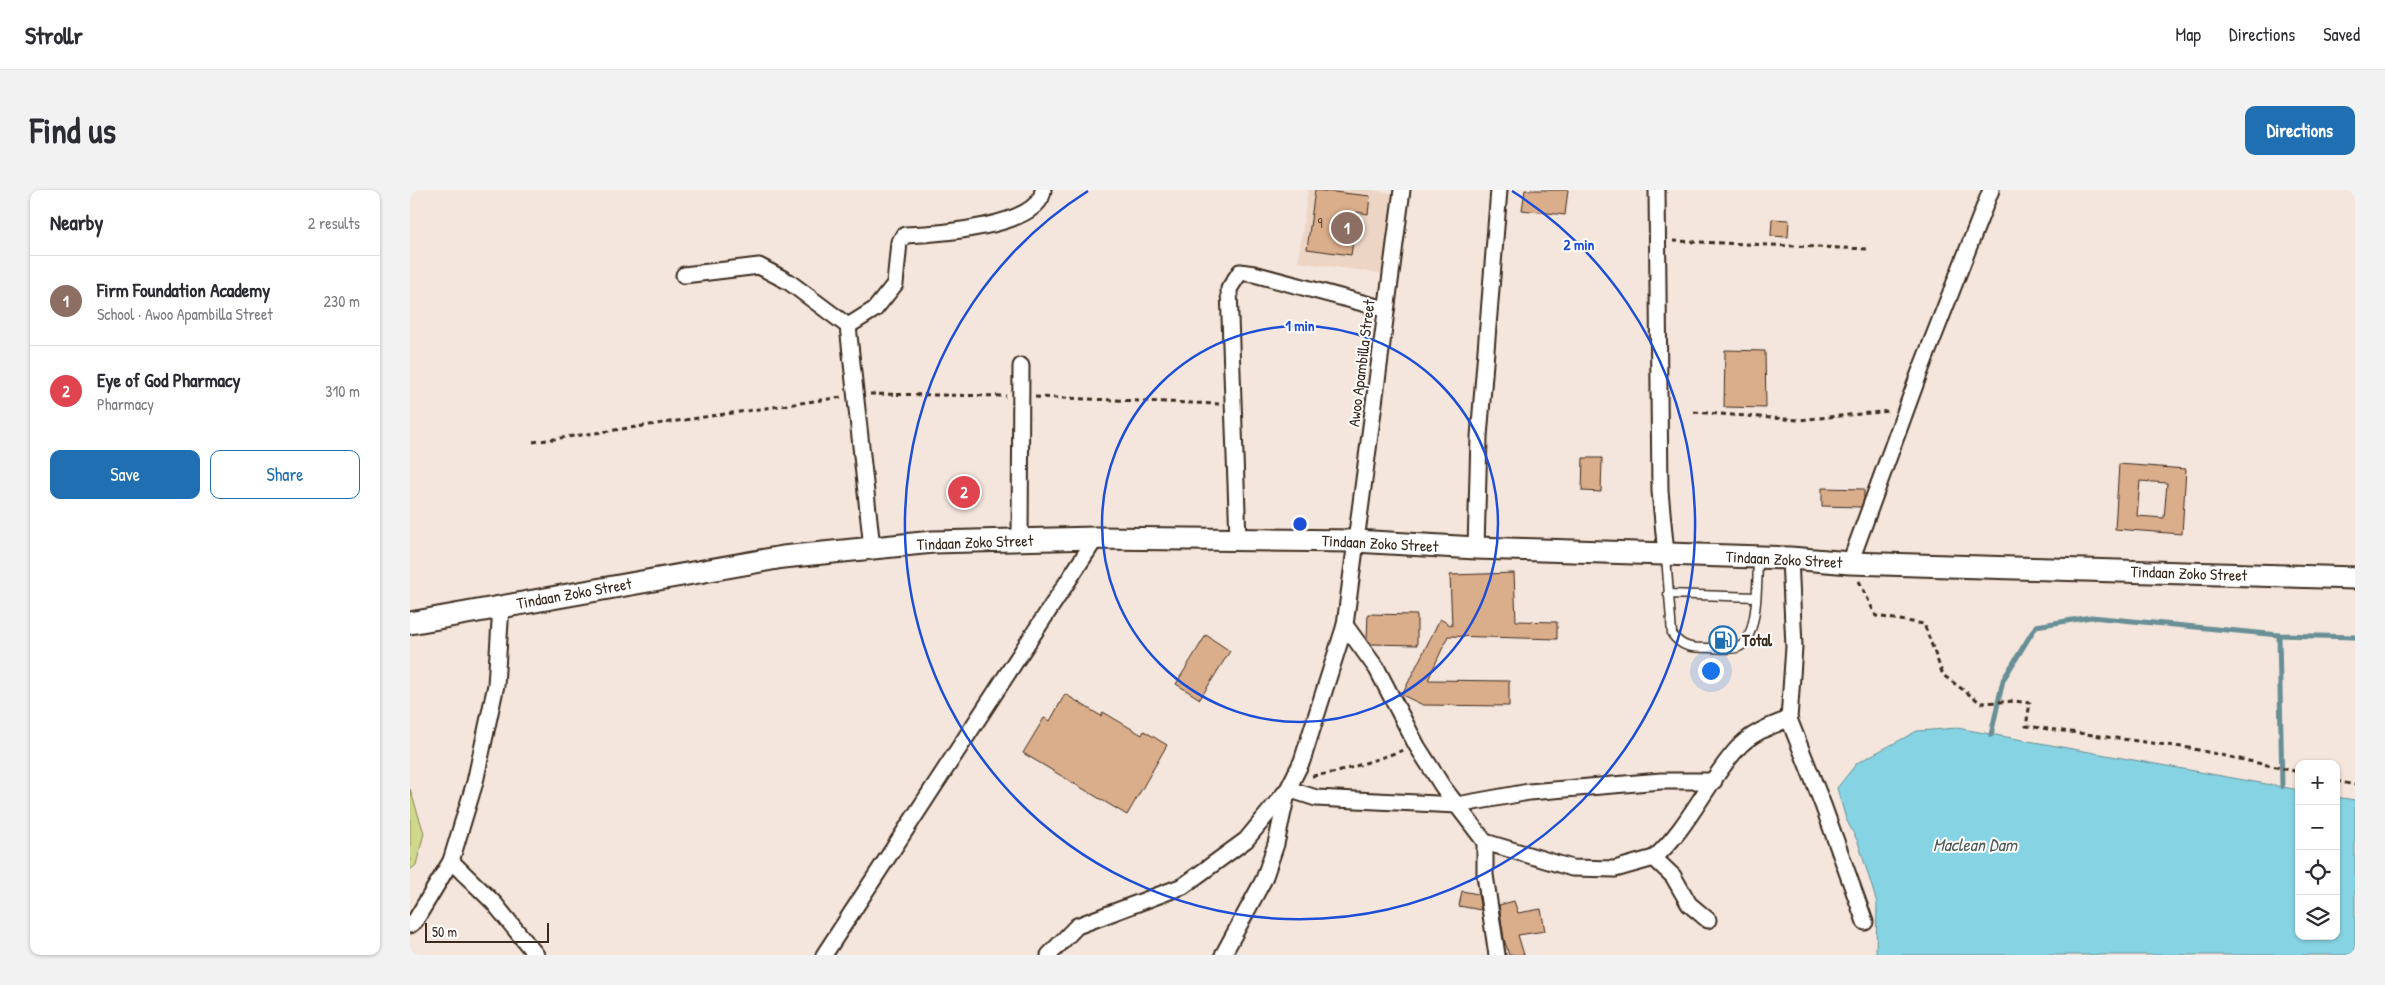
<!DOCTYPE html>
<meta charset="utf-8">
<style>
:root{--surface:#fff;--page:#f2f2f3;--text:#2b2b33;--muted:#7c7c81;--line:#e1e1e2;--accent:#1f6fb2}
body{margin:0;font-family:"Patrick Hand",sans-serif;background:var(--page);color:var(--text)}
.controls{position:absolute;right:15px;bottom:15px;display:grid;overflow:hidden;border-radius:10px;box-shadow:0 1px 4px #0004}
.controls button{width:45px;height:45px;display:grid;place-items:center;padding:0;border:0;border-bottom:1px solid var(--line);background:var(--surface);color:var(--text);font:25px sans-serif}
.scale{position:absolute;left:15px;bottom:12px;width:124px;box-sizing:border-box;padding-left:5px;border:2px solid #3b2a1e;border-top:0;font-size:14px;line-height:18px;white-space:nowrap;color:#3b2a1e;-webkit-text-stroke:4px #fff;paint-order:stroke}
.you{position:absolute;left:1300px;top:480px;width:18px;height:18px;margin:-12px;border:4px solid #fff;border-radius:50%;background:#1a73e8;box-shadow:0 0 0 8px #1a73e833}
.badge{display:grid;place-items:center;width:32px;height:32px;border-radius:50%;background:var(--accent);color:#fff;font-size:16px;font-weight:700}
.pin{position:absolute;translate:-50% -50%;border:2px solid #fff;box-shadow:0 1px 5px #0006}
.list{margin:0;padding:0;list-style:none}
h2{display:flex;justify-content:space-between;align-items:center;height:65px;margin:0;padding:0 20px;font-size:21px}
h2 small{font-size:16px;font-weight:400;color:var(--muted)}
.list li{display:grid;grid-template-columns:32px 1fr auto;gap:15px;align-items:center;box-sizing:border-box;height:90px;padding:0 20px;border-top:1px solid var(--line)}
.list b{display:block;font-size:19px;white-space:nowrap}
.list p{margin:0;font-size:16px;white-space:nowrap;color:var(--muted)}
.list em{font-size:16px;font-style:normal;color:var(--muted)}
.actions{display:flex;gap:10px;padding:15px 20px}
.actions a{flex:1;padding:11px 0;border:1px solid var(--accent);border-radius:10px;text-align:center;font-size:18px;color:var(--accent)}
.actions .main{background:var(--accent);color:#fff}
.icon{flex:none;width:28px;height:28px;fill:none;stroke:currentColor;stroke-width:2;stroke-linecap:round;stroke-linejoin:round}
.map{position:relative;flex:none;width:1945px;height:765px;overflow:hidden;border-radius:10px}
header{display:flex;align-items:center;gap:30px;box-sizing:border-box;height:70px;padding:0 25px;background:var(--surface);border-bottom:1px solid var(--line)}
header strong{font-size:24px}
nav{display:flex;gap:28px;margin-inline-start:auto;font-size:18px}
.intro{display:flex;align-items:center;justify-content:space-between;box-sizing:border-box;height:120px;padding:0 30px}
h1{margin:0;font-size:35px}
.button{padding:12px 22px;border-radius:10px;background:var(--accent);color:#fff;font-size:18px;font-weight:700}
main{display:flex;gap:30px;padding:0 30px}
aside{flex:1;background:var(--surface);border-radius:10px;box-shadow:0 1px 4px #0004}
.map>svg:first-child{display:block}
.built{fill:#ecd5c4}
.green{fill:#ced98c;stroke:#848255}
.water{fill:#86d3e4;stroke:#688f95}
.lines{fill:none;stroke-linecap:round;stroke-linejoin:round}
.stream{stroke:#688f95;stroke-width:5}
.building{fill:#daad8b;stroke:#3b2a1e;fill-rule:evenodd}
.lane-casing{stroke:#3b2a1e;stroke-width:11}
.street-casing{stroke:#3b2a1e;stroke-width:19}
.secondary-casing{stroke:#3b2a1e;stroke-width:25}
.path{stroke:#3b2a1e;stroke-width:3;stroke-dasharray:5 4;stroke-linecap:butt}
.lane{stroke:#fff;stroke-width:8}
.street{stroke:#fff;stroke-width:15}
.secondary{stroke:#fff;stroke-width:21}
.ring{fill:none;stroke:#1d4ed8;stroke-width:2.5}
.labels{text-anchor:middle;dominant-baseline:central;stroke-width:4;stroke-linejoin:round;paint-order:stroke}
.number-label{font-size:14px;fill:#634b39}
.street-label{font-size:16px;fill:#3b2a1e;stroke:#fff}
.poi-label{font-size:16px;font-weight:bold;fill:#3b2a1e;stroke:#fff;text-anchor:start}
.water-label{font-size:18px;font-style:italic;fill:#525d59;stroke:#fff}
.centre{fill:#1d4ed8;stroke:#fff;stroke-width:2.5}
.ring-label{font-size:15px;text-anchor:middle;font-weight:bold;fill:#1d4ed8;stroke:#fff;stroke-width:4;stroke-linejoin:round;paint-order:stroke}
</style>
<header>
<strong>Strollr</strong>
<nav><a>Map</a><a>Directions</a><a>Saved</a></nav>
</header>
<div class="intro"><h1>Find us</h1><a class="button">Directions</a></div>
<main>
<aside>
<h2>Nearby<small>2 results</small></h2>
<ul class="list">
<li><span class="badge" style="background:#8d6e63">1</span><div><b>Firm Foundation Academy</b><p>School · Awoo Apambilla Street</p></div><em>230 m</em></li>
<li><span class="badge" style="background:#e0444e">2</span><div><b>Eye of God Pharmacy</b><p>Pharmacy</p></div><em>310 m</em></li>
</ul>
<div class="actions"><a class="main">Save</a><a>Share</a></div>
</aside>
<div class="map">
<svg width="1945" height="765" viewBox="0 0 1945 765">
<rect width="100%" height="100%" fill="#f4e6dc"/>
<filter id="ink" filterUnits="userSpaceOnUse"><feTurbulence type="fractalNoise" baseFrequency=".02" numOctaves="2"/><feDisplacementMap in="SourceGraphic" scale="10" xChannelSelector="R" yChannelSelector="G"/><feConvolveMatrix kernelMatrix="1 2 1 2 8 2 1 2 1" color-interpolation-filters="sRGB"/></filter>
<g filter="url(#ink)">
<polygon class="built" points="898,0 961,0 987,4 976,84 888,72"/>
<polygon class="green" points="0,599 14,643 6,675 0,680"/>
<polygon class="water" points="1547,538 1889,600 1889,746 1926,746 1926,607 1945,610 1945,765 1466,765 1467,713 1448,652 1436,629 1427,598 1447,573 1507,541"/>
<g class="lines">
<g class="stream">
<polyline points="1869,445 1872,597"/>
<polyline points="1581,545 1593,490 1626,436 1681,427 1869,445 1945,447"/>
</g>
</g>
<g class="building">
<polygon points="905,0 960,6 958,24 947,22 941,65 897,59"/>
<polygon points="1115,0 1158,0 1155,25 1112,20"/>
<polygon points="1362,29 1379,30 1378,47 1361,46"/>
<polygon points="1315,160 1355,161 1356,218 1314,217"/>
<polygon points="1173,268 1192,268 1191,302 1172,301"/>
<path d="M1709,274L1776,279L1772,344L1705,339ZM1730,291L1757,293L1754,328L1727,326Z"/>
<polygon points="1412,298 1454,299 1454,309 1451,317 1412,316"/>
<polygon points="1104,383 1106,431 1147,432 1147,449 1038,446 1018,490 1099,491 1099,516 1013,515 992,505 1030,429 1042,436 1040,385"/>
<polygon points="958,424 1007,425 1007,455 961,454 957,450"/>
<polygon points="796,445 820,461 790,509 766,494"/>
<polygon points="655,504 691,526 693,522 732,545 734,541 757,555 717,625 613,563 634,528 640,531"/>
<polygon points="1052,701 1068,704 1071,720 1049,716"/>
<polygon points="1104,711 1108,723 1131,719 1135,741 1108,745 1114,765 1099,765 1094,749 1089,715"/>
</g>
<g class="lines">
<g class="lane-casing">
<g id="lane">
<path d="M1256,366L1262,444C1272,458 1282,458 1299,458C1307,458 1318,460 1326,458C1349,453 1347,389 1348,370"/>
<polyline points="1258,404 1346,407"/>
</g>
</g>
<g class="street-casing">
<g id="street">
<polyline points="1247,0 1250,301 1256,364"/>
<polyline points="274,85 349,76 379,92 438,136 462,358"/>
<path d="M438,136L465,119L485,94L489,52L495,45C524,44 631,37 633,0"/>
<polyline points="828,349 819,99 830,82 844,84 975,119"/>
<polyline points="610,350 611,176"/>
<polyline points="1066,358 1069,247 1089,0"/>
<polyline points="1380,368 1384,457 1379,529 1413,615 1455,732"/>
<polyline points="1440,373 1509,184 1581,0"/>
<polyline points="935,435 967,479 1007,556 1033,597 1075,652 1162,678 1205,679 1244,668 1263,686 1279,714 1298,730"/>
<polyline points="1075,652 1075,685 1087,765"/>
<path d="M1244,668C1278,638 1296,594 1326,560C1339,544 1360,536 1379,529"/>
<polyline points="41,671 84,713 126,765"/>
<polyline points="0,735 5,731 41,671 65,592 86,495 91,416"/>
<polyline points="414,765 686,348"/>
<polyline points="639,765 667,736 773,696 836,650 878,599 892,571 935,435 992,0"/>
<polyline points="813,765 854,689 866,654 878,599 906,608 1047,615 1119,602 1251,591 1304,591"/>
</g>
</g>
<g class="secondary-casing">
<polyline id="secondary" points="0,433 373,367 523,352 686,348 945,351 1066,358 1380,368 1440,373 1945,388"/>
</g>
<g class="path">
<polyline points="1263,51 1457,59"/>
<polyline points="460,204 596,206"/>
<polyline points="625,207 809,214"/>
<polyline points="1284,222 1388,230 1481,221"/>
<polyline points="123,252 432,207"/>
<polyline points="1449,391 1466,426 1514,434 1533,485 1571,513 1605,511 1620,513 1616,536 1779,558 1889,582"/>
<polyline points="902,586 928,582 994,560"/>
<polyline points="1926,591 1945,595"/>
</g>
<use href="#lane" class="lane"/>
<use href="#street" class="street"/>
<use href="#secondary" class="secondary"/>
</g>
</g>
<g class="ring">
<circle cx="890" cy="334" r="198"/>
<path d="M1102 1A395 395 0 1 1 678 1"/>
</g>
<defs>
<g id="fuel-ring" transform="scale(1.4375)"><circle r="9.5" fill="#fff" stroke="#1f6fb2" stroke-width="1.5"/><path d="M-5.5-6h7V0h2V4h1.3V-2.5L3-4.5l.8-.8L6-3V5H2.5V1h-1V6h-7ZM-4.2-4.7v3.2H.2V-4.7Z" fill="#1f6fb2"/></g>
</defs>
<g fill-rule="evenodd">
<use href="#fuel-ring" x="1313" y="450"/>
</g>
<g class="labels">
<g class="number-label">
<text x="910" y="32">9</text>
</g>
<g class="street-label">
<text transform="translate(951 173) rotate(-83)">Awoo Apambilla Street</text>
<text transform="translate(565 352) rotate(-2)">Tindaan Zoko Street</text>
<text transform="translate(970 353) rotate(3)">Tindaan Zoko Street</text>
<text transform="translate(1374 369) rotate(3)">Tindaan Zoko Street</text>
<text transform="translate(1779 383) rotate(2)">Tindaan Zoko Street</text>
<text transform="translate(164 403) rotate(-10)">Tindaan Zoko Street</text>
</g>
<g class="poi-label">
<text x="1332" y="450">Total</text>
</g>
<g class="water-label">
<text x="1565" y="654">Maclean Dam</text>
</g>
</g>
<circle cx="890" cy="334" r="8" class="centre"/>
<g class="ring-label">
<text x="1169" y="60">2 min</text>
<text x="890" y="141">1 min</text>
</g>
</svg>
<div class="controls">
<button>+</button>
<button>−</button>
<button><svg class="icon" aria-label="locate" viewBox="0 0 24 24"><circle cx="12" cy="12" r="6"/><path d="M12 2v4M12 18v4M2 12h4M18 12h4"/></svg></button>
<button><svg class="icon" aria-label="layers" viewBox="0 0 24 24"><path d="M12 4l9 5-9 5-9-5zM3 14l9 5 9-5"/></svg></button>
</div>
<div class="scale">50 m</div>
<div class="you"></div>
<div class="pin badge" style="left:937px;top:38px;background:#8d6e63">1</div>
<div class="pin badge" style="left:554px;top:302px;background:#e0444e">2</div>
</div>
</main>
